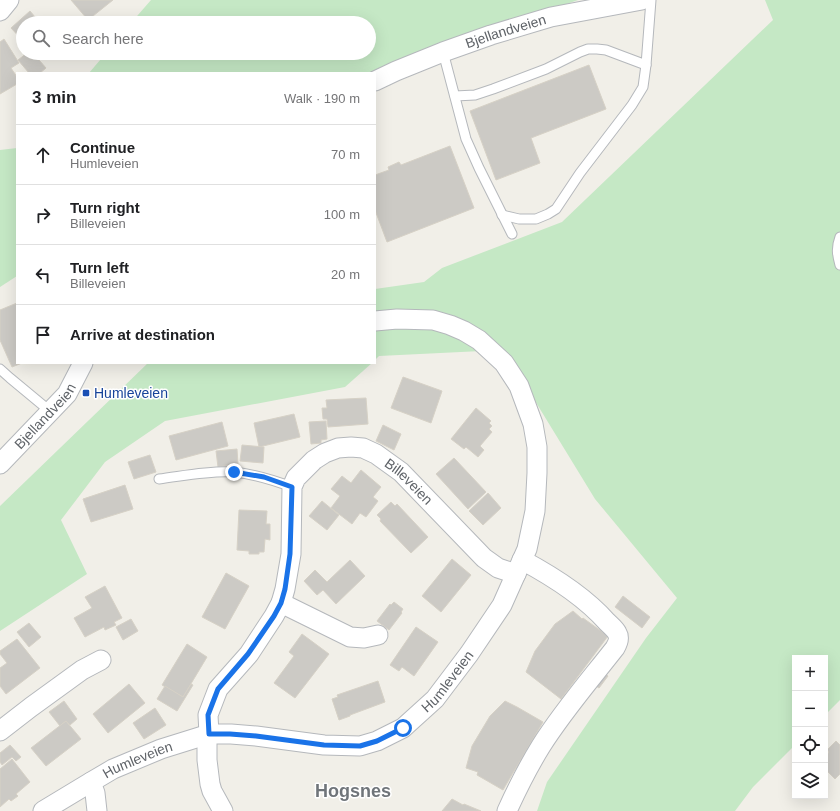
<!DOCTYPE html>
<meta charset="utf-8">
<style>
:root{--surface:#fff;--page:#f2f2f2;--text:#202124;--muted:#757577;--line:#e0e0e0}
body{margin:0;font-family:Arial,sans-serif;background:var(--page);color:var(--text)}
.controls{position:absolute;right:12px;bottom:12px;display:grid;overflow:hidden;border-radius:0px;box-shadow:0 4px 16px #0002}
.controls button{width:36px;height:36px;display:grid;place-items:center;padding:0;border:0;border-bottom:1px solid var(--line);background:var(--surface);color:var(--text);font:20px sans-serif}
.stop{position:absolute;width:12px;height:12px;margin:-9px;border:3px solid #1a73e8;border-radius:50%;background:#fff}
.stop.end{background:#1a73e8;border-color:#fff;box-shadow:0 1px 4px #0008}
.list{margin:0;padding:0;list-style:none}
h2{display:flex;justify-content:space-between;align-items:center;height:52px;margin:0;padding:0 16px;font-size:17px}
h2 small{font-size:13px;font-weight:400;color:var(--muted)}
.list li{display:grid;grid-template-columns:26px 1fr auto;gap:12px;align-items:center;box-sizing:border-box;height:60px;padding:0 16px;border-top:1px solid var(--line)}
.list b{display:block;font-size:15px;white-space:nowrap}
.list p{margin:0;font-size:13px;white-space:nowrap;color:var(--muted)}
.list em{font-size:13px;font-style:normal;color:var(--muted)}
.icon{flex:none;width:22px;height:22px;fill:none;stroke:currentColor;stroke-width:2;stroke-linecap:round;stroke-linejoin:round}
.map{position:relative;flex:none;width:840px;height:811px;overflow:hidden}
.search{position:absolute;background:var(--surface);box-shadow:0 4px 16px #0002;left:16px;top:16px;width:360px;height:44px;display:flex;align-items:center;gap:10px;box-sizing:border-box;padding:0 14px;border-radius:22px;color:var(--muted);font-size:15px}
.panel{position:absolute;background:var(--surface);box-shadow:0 4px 16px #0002;left:16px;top:72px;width:360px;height:292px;border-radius:0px}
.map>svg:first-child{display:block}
.green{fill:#c5e8c5}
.building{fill:#cccac5;stroke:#d6d1c6}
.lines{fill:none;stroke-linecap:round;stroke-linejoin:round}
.service-casing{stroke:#b5b8bc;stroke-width:11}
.minor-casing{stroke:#b5b8bc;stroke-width:21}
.service{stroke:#fff;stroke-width:9}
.minor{stroke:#fff;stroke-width:19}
.route{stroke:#1a73e8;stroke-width:5}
.transit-dot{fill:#1a4fb4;stroke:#fff;stroke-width:1.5}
.labels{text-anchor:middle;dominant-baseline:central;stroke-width:3;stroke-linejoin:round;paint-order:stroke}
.street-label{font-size:14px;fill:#5f6368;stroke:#fff}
.transit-label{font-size:14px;fill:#164399;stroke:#fff;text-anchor:start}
.district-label{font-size:18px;font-weight:bold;fill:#70757a;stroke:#fff}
</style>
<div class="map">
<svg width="840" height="811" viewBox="0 0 840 811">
<rect width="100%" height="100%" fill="#f1efe8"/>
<g class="green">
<polygon points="151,0 578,0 369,73 89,73 106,53 369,53 369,23 131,23"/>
<polygon points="765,0 840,0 840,700 825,715 825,658 795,658 795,745 753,787 735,811 537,811 547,782 646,638 677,598 595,499 510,360 502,350 379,356 375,360 375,289 424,282 442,268 562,222 773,20"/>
<polygon points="17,148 17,276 0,287 0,150"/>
<polygon points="148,363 372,363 345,387 165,421 105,462 61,520 87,574 0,631 0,506"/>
</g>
<g class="building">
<polygon points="71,0 113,0 88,20"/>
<polygon points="30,11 40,23 23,23 23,41 11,28"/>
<polygon points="4,39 19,63 11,68 17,77 17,84 0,94 0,42"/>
<polygon points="27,53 33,53 46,68 40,73 29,73 18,60"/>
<polygon points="589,65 606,109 531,138 540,163 496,180 470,111"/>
<polygon points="450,146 474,208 387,242 375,210 375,175 389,170 388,167 399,162 401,165"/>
<polygon points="17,303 17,363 22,363 12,367 0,340 0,310"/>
<polygon points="403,377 442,391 431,423 391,408"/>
<polygon points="366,398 368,424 328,427 327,419 323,419 322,408 327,408 326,400"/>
<polygon points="476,408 491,421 489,423 492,426 489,429 492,432 480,446 484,450 478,457 466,447 464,449 451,439"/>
<polygon points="294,414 300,437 259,447 254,423"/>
<polygon points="326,421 327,439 321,440 321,443 311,444 309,422"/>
<polygon points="222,422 228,446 176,460 169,436"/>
<polygon points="383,425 401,434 394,450 376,441"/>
<polygon points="242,445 264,447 263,463 240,461"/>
<polygon points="237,449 238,464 218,467 216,451"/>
<polygon points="150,455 156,472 134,479 128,462"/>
<polygon points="454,458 486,492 468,509 436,474"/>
<polygon points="361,470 381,487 373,497 378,501 366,517 360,513 352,524 331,508 340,496 331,489 342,476 351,483"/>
<polygon points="125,485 133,509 91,522 83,499"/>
<polygon points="488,493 501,508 483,525 469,511"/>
<polygon points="322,501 339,515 327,530 309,516"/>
<polygon points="391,502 395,506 397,504 428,537 411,553 380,521 381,519 377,515"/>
<polygon points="239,510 267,511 266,524 270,524 270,540 265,539 264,552 259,552 259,554 249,554 249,551 237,550"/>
<polygon points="452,559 471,575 441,612 422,596"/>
<polygon points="350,560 365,576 336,604 323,590 317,595 304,581 315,570 327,582"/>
<polygon points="226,573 249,586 225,629 202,617"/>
<polygon points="105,586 122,618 114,622 116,625 105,630 104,627 85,637 74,618 92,608 85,597"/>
<polygon points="623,596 650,617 642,628 615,607"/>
<polygon points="394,602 403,609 401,612 402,613 389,630 377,621 390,604 391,605"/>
<polygon points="573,611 582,619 583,618 608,636 561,699 526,672 535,651 555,624"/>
<polygon points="131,619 138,631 123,640 116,627"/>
<polygon points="29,623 41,637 29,647 17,632"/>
<polygon points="416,627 438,642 414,676 402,667 399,671 390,665"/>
<polygon points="302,634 329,654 295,698 274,683 294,656 289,652"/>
<polygon points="17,639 40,668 6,694 0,686 0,668 7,663 0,654 0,651"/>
<polygon points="187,644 207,657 183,697 162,685"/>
<polygon points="602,672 608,676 599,688 593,684"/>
<polygon points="378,681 385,702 350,715 350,716 339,720 332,699 338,697 337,695"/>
<polygon points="129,684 145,703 108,733 93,714"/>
<polygon points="191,684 193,685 177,711 157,699 165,686 183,697"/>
<polygon points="64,701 77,719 70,725 66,721 60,726 49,712"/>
<polygon points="505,701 517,707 543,722 503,790 477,775 478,772 466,768 472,746 490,716"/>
<polygon points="155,708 166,725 144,739 133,723"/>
<polygon points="66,721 81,739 46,766 31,748"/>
<polygon points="836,741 840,745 840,774 835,779 825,769 825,757 829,752 827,750"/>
<polygon points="10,745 21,757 16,761 12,757 2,765 0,762 0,753"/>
<polygon points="12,759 30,782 16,794 18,796 11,801 9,799 0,807 0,769"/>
<polygon points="452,799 463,805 464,804 481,811 442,811"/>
</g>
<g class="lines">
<g class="service-casing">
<g id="service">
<polyline points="443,52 466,139 479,168 512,234"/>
<polyline points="455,96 475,95 493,89 546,69 580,52 588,49 597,49 606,50 646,65"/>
<polyline points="502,215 519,219 536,219 548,214 556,209 580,173 632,105 643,87 646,65 651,0"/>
<path d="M840,237C836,248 837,254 840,265"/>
<polyline points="0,369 10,378 51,412"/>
<path d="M159,479C183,476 211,470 234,472C254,474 273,480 292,487"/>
</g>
</g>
<g class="minor-casing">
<g id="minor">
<polyline points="0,11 9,0"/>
<path id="s1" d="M375,81L396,71L443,52L491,35L551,17L642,0"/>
<path id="s2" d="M0,464L67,394L83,363"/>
<polyline points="281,603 350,637 364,638 378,635"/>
<polyline points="0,731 31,707 82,670 101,660"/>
<polyline points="91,782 95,793 97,811"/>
<path id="s3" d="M43,811L91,782L113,769L161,749L209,734H231L256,736L324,745L360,746L377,741L403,728L435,699L469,654L502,605L527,549L535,511L537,473V447L533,424L519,386L504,363L479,340L464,331L450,325L433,320L397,319L375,321"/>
<path id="s4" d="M223,811L212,791L210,784L207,760V740L209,734L208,715L218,689L249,654L274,616L281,603L285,589L291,554L292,487L296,478L314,460L325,453L338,448L351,447L363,448L376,454L401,472L484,558L498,568L516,574"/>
<path d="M507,811C517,789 528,767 541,746C563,711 590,680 615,648C618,643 620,638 617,633C615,629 610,625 607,622C585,597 552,576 522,560"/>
</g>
</g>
<use href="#service" class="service"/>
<use href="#minor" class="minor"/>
</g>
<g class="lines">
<polyline class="route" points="234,472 264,477 292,487 290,554 285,589 281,603 274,616 248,654 218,689 208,715 209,734 230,734 256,736 324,745 360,746 377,741 403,728"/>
</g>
<rect class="transit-dot" x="82" y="389" width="8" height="8" rx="2"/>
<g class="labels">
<g class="street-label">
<text stroke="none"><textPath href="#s1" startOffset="140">Bjellandveien</textPath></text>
<text stroke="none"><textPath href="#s2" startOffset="66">Bjellandveien</textPath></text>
<text stroke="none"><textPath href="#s4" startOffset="496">Billeveien</textPath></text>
<text stroke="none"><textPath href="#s3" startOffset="447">Humleveien</textPath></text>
<text stroke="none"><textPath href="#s3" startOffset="108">Humleveien</textPath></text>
</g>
<g class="transit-label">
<text x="94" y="393">Humleveien</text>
</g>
<g class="district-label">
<text x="353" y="791">Hogsnes</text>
</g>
</g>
</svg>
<div class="controls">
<button>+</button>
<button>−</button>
<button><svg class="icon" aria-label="locate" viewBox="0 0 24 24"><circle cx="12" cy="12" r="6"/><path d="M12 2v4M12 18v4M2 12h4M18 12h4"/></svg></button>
<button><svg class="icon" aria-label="layers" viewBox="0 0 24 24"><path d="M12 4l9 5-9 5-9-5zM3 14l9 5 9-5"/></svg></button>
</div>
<div class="stop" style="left:403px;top:728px"></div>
<div class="stop end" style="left:234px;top:472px"></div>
<div class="search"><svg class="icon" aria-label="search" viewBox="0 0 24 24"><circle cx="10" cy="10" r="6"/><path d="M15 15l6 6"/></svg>Search here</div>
<section class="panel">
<h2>3 min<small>Walk · 190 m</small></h2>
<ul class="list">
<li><svg class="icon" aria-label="ahead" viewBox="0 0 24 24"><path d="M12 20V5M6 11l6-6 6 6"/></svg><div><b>Continue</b><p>Humleveien</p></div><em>70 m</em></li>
<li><svg class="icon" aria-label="right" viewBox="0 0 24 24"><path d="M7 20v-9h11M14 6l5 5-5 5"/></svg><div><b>Turn right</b><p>Billeveien</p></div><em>100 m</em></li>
<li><svg class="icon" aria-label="left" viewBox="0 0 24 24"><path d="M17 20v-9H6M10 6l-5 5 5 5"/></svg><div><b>Turn left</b><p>Billeveien</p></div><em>20 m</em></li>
<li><svg class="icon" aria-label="arrive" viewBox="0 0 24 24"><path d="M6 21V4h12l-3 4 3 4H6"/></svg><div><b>Arrive at destination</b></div></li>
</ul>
</section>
</div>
